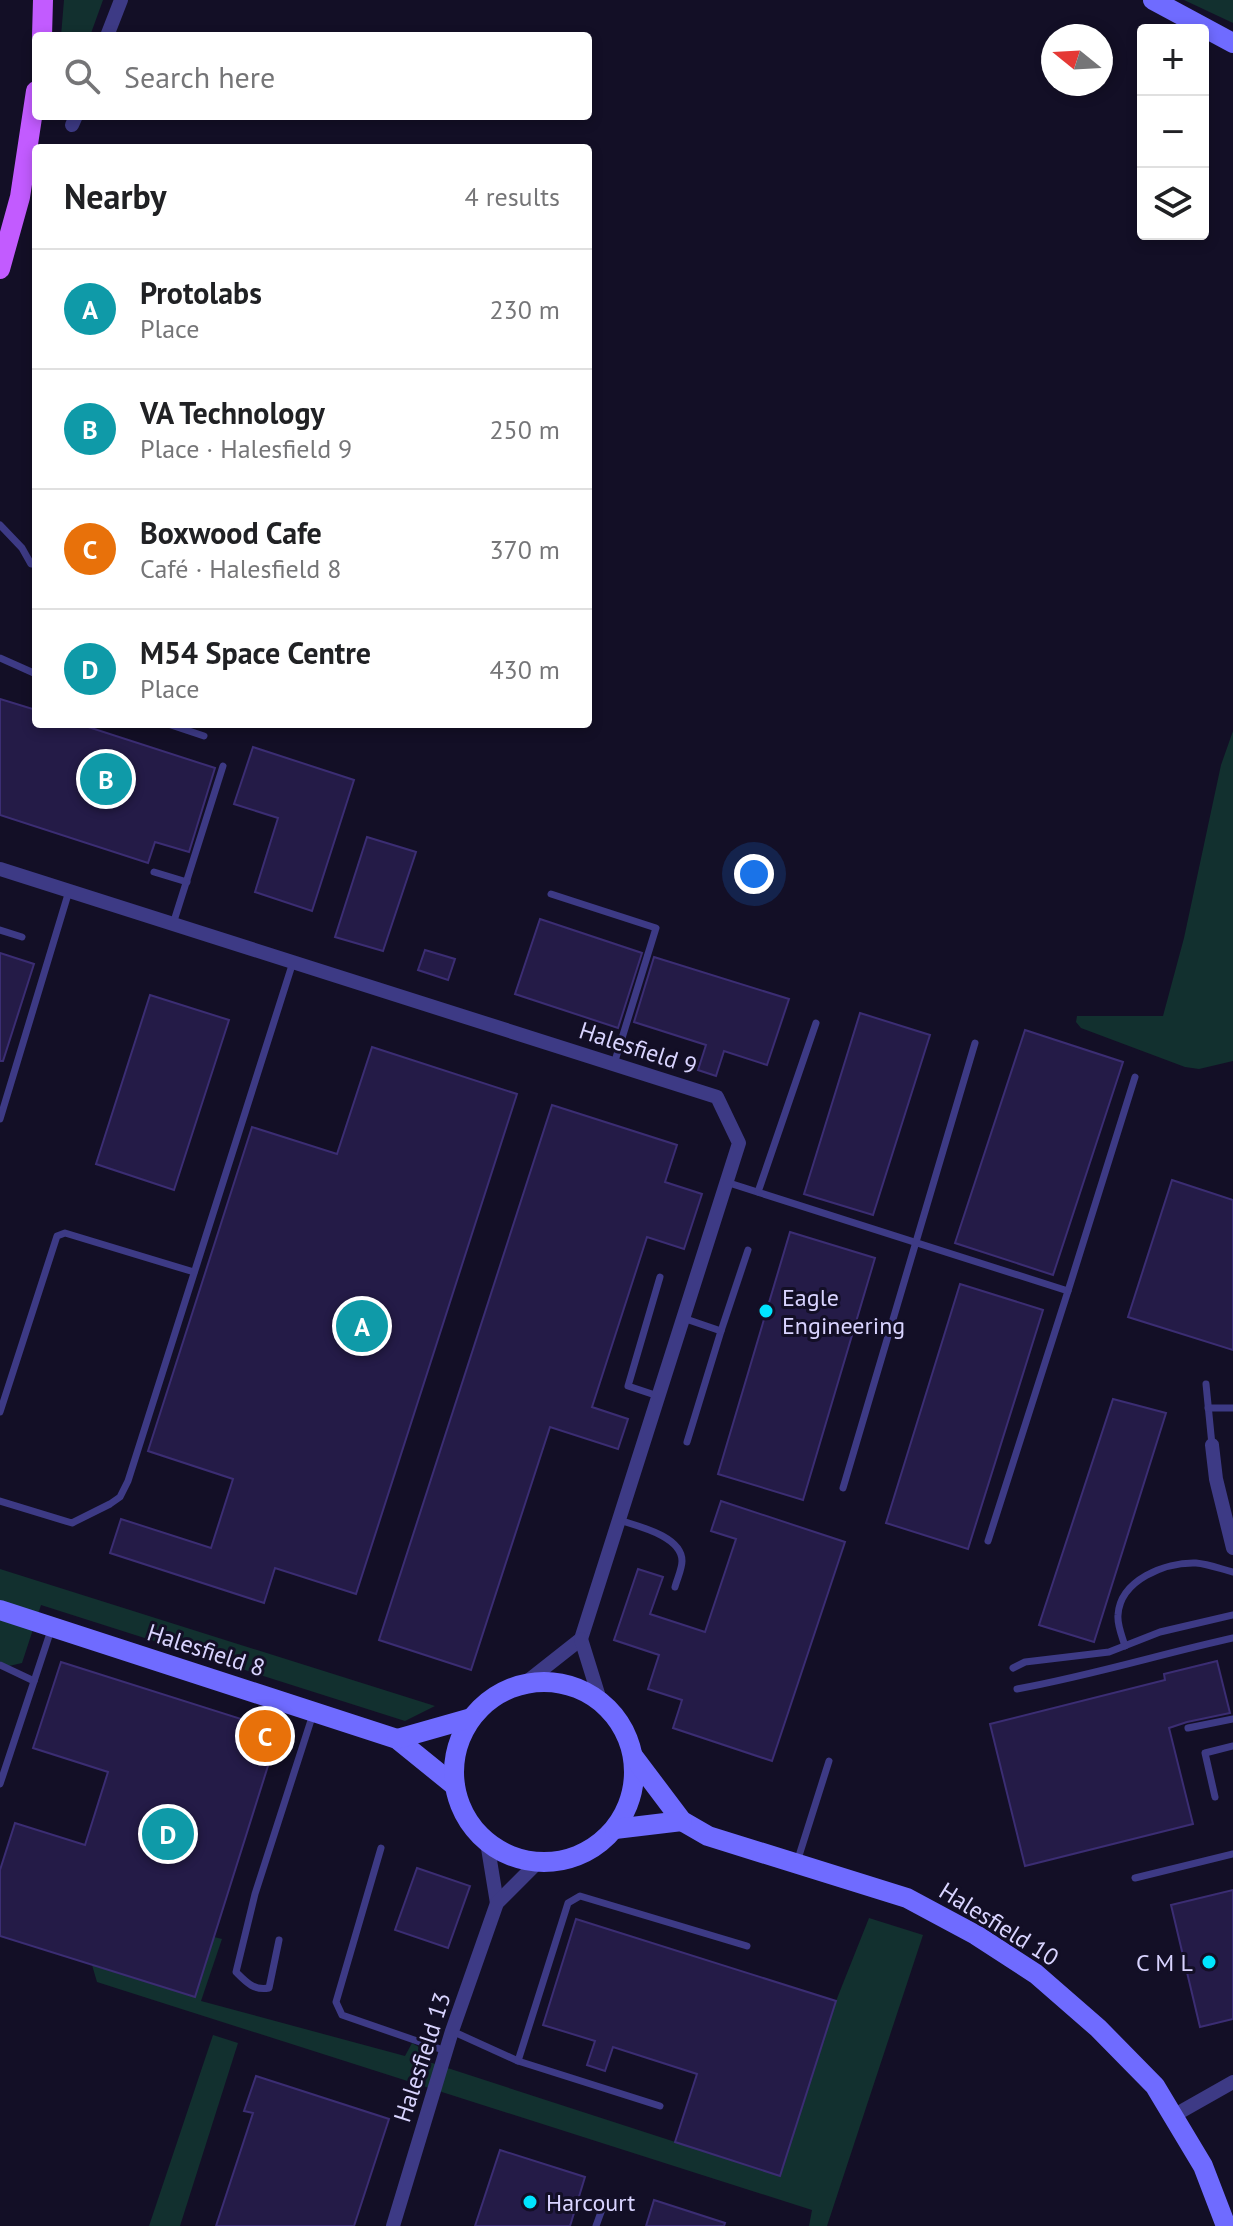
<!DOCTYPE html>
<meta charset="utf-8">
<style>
:root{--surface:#fff;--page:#f6f6f6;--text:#202124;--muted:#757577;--line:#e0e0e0;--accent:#db2777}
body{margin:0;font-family:"PT Sans",sans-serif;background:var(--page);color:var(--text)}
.controls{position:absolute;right:24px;top:24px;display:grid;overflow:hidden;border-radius:8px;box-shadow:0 4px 12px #0003}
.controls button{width:72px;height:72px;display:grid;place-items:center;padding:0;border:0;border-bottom:2px solid var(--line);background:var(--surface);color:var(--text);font:40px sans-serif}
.compass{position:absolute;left:1041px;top:24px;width:72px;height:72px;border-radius:50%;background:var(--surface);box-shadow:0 4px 12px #0003;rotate:288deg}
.you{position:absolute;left:754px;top:874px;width:28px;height:28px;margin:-20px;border:6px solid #fff;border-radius:50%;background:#1a73e8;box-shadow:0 0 0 12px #1a73e833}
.badge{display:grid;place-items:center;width:52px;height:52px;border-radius:50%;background:var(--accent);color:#fff;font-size:26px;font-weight:700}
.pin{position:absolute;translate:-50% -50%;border:4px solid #fff;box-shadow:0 2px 8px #0006}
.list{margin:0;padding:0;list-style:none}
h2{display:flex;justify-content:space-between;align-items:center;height:104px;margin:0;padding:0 32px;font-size:34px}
h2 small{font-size:26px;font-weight:400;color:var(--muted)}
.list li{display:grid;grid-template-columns:52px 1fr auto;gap:24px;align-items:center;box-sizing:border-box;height:120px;padding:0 32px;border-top:2px solid var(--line)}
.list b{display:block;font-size:30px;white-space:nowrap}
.list p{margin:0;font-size:26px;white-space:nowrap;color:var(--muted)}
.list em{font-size:26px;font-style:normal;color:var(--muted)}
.icon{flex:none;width:44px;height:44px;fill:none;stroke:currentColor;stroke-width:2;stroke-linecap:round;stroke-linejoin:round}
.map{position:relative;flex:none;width:1233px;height:2226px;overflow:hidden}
.search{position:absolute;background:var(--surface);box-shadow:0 4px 12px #0003;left:32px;top:32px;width:560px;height:88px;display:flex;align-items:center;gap:20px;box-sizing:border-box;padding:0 28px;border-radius:8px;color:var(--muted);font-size:30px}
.panel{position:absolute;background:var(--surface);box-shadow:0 4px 12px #0003;left:32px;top:144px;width:560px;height:584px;border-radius:8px}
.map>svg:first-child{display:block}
.green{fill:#12302f}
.building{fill:#241b47;stroke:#3b2d73;stroke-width:2}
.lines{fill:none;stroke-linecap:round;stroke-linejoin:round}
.lane{stroke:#3d3a85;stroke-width:7}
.street{stroke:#3d3a85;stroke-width:14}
.secondary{stroke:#6f6bff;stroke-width:20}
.primary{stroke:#c25bff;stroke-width:20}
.poi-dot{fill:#00e5ff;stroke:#130f26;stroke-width:3}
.labels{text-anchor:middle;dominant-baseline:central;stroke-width:6;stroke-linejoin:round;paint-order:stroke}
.street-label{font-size:24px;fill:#d9d4ff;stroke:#130f26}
.poi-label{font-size:24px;fill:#d9d4ff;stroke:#130f26;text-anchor:start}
</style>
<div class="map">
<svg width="1233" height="2226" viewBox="0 0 1233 2226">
<rect width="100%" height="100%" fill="#130f26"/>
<g class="green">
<polygon points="64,0 103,0 90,36 61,36"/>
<polygon points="1184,0 1233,0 1233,23"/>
<polygon points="1233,731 1233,1061 1199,1069 1185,1067 1081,1028 1076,1022 1077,1016 1163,1016 1184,938 1221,765"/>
<polygon points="0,1569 435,1706 405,1721 41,1605 22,1663 9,1666 0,1662"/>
<polygon points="869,1918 923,1935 827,2226 809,2226 812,2210 97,1982 92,1965 194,1997 214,1937 222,1939 201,2001 405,2056 412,2043 424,2050 426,2061 780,2176 836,2001"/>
<polygon points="213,2035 238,2043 180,2226 149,2226"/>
</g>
<g class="building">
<polygon points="0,699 36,710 36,724 79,724 215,768 189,852 155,842 148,863 0,815"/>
<polygon points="253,747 354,780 312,911 255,892 278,818 234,804"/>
<polygon points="367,837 416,852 383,951 335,937"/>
<polygon points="540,919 642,953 618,1028 515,994"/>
<polygon points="425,950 455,959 448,980 418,970"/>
<polygon points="0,953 34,964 3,1061 0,1061"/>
<polygon points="654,957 789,999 767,1065 724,1051 716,1076 698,1070 706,1045 634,1022"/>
<polygon points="150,995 229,1020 174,1190 96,1164"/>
<polygon points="860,1013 930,1035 873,1215 804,1194"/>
<polygon points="1025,1030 1123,1062 1053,1275 955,1243"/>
<polygon points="372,1047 517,1094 356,1594 275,1568 264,1603 110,1553 121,1519 211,1548 233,1479 148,1451 252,1127 337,1154"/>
<polygon points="552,1105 677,1145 665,1182 702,1194 684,1249 647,1237 592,1407 628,1419 618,1449 550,1427 471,1670 379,1640"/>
<polygon points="1172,1180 1233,1200 1233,1350 1128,1317"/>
<polygon points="790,1232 875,1258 803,1500 718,1474"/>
<polygon points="960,1284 1043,1310 968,1549 886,1523"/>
<polygon points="1113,1399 1166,1413 1094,1642 1039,1625"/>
<polygon points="721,1501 845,1542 772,1761 673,1728 682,1700 648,1689 659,1655 614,1640 638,1569 663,1577 650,1614 705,1632 736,1539 711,1531"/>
<polygon points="1217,1661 1230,1713 1187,1722 1169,1728 1193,1824 1025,1866 990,1724 1165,1680 1164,1674"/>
<polygon points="61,1662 279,1731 195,1997 0,1936 0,1870 15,1823 85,1845 108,1772 33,1748"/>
<polygon points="417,1868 470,1886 448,1948 395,1930"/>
<polygon points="1233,1890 1233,2019 1200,2027 1171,1905"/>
<polygon points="576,1919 836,2001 780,2176 675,2142 697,2074 613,2047 605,2071 587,2065 595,2041 543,2025"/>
<polygon points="256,2076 389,2119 354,2226 216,2226 253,2113 244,2111"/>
<polygon points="500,2150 585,2177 570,2226 475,2226"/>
<polygon points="654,2200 725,2223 724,2226 646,2226"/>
</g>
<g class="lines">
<g class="lane">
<polyline points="0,525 22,548 31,564 36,564"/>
<polyline points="0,658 36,674"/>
<polyline points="168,724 204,736"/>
<polyline points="154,872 187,882"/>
<polyline points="551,894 656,928 614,1064"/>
<polyline points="173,924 223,766"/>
<polyline points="0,930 22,937"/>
<polyline points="0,1119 69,891"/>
<polyline points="726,1182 1068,1291 1135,1077"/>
<polyline points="758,1192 816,1023"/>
<polyline points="683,1318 721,1331 687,1442"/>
<polyline points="721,1331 748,1250"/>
<polyline points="1206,1384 1212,1445"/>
<polyline points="658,1396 628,1386 660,1277"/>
<polyline points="1208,1408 1233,1408"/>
<polyline points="0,1412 57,1236 65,1233 194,1272"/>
<polyline points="843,1488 975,1043"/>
<polyline points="0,1501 72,1523 110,1504 120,1497 128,1481 293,962"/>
<path d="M619,1520C637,1526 682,1536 682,1561C682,1569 677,1579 675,1587"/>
<polyline points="988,1541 1068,1291"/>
<path d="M1125,1646C1122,1636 1117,1625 1118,1615C1120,1580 1165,1562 1196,1563C1208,1564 1221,1569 1233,1572"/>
<polyline points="0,1665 34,1681"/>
<polyline points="1013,1668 1025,1662 1109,1652 1160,1632 1233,1615"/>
<path d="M1017,1689C1090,1676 1161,1654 1233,1638"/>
<polyline points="1188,1728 1233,1719"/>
<polyline points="0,1784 51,1630"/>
<polyline points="1215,1797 1205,1753 1233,1746"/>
<polyline points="381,1848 336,2002 342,2015 446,2051"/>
<polyline points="797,1862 829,1761"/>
<polyline points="1135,1878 1233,1854"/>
<path d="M279,1940L269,1988C254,1991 246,1982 236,1972L255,1894L313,1714"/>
<polyline points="452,2031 518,2061 660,2106"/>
<polyline points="518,2061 568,1903 580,1896 747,1946"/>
<polyline points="596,2226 605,2201"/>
</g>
<g class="street">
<polyline points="107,36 121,0"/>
<polyline points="72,125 76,116"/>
<polyline points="0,869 717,1097 739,1143 581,1639 529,1680"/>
<polyline points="1212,1445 1216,1479 1233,1548"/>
<polyline points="581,1639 600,1700"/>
<polyline points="487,1842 497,1903"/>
<polyline points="1173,2116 1233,2082"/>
<polyline points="393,2226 452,2031 497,1903 538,1862"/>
</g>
<g class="secondary">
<polyline points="1153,0 1233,43"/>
<polyline points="0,1610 397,1739 455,1786"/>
<circle cx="544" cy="1772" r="90"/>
<polyline points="397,1739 471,1718"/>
<polyline points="633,1756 682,1821 708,1836 907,1898 976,1935 1036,1974 1098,2028 1155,2086 1203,2166 1226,2226"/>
<polyline points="615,1829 682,1821"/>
</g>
<g class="primary">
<polyline points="42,36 43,0"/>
<polyline points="0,269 20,197 36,91"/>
</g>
</g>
<g class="poi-dot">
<circle cx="766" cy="1311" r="8"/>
<circle cx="1209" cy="1962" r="8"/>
<circle cx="530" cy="2202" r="8"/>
</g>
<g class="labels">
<g class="street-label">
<text transform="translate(638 1048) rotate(18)">Halesfield 9</text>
<text transform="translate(206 1650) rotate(18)">Halesfield 8</text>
<text transform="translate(999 1924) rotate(32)">Halesfield 10</text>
<text transform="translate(422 2057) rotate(-72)">Halesfield 13</text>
</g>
<g class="poi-label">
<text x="782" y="1297">Eagle<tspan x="782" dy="28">Engineering</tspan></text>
<text x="1193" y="1962" text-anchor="end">C M L</text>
<text x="546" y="2202">Harcourt</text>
</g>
</g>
</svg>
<div class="controls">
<button>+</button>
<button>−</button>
<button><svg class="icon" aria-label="layers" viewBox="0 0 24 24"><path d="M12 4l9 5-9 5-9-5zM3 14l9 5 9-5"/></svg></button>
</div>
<svg class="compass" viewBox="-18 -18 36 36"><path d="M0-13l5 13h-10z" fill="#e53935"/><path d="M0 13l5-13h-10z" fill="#757577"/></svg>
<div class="you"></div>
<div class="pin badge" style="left:362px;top:1326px;background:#0f9aa8">A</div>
<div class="pin badge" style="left:106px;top:779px;background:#0f9aa8">B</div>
<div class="pin badge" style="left:265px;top:1736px;background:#e8710a">C</div>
<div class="pin badge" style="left:168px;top:1834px;background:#0f9aa8">D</div>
<div class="search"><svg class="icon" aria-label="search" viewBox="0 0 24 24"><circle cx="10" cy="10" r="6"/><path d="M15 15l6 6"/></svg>Search here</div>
<section class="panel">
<h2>Nearby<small>4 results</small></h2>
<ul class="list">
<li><span class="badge" style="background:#0f9aa8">A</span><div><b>Protolabs</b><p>Place</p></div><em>230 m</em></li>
<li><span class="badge" style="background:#0f9aa8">B</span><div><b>VA Technology</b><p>Place · Halesfield 9</p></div><em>250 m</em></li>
<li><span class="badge" style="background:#e8710a">C</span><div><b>Boxwood Cafe</b><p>Café · Halesfield 8</p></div><em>370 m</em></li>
<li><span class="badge" style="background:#0f9aa8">D</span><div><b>M54 Space Centre</b><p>Place</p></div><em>430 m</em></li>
</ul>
</section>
</div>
